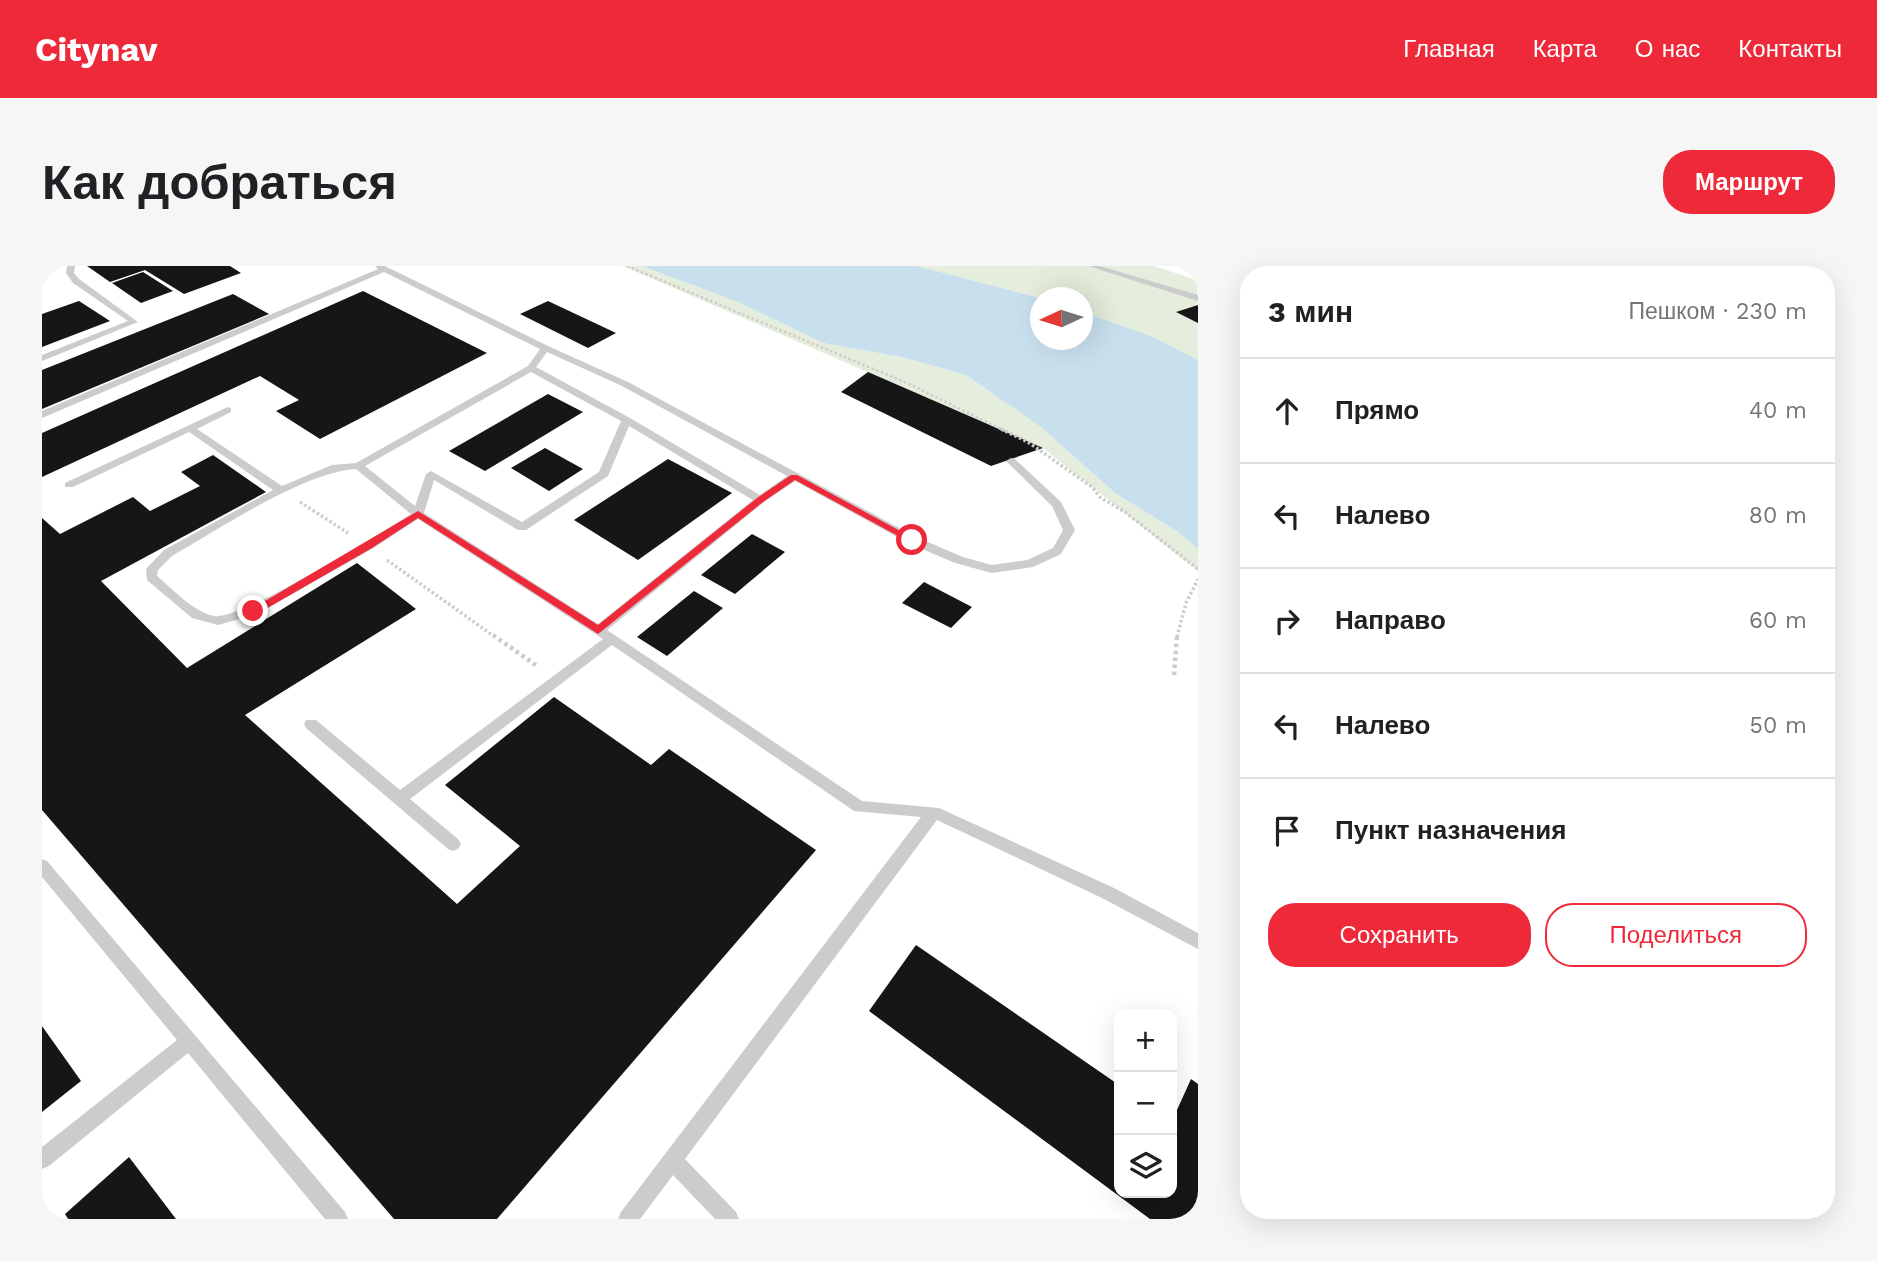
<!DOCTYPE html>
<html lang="ru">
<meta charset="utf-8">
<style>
:root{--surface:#fff;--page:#f6f6f6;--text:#202124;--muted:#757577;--line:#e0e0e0;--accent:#ee2939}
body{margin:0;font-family:"Work Sans",sans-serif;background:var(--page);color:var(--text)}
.controls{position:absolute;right:21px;bottom:21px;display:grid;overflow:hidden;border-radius:14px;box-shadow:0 7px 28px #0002}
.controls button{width:63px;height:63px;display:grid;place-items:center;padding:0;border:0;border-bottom:2px solid var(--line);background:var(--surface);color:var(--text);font:35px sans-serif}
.compass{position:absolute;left:988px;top:21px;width:63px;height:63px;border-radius:50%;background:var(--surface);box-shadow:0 7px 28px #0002;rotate:266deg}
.stop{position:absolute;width:21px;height:21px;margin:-16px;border:5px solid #ee2939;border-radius:50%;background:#fff}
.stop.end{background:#ee2939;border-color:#fff;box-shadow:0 2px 7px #0008}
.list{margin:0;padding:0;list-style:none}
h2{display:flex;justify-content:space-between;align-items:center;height:91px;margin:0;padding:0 28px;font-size:30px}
h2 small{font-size:23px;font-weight:400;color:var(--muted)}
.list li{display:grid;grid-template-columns:46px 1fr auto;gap:21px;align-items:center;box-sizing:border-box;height:105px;padding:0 28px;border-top:2px solid var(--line)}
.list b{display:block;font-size:26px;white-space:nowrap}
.list em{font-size:23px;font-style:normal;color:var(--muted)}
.actions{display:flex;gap:14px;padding:21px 28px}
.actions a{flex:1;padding:16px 0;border:2px solid var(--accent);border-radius:28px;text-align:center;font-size:24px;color:var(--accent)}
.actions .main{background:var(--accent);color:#fff}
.icon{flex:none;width:38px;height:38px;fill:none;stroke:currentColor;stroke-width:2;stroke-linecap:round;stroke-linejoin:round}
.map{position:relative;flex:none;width:1156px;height:953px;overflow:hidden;border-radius:28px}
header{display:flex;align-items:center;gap:42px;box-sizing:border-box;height:98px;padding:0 35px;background:var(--accent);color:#fff}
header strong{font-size:33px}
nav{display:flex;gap:38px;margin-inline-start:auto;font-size:24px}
.intro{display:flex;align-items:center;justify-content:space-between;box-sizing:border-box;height:168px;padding:0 42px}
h1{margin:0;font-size:49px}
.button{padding:18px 32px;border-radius:28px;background:var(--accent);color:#fff;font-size:24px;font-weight:700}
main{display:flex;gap:42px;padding:0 42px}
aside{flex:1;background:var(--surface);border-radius:28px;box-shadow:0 7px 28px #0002}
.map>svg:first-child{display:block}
.green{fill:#e5eddc}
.water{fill:#c8dfee}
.building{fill:#161616}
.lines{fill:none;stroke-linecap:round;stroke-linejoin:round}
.path-far2{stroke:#ccc;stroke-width:2.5;stroke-dasharray:2.5 2.5;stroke-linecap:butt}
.path-far1{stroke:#ccc;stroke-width:3.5;stroke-dasharray:2.5 2.5;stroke-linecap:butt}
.path{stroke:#ccc;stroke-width:4.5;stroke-dasharray:3.5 3.5;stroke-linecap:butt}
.lane{fill:#ccc;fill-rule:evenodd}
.route{fill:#ee2939}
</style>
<header>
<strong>Citynav</strong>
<nav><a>Главная</a><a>Карта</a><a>О нас</a><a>Контакты</a></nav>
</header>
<div class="intro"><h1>Как добраться</h1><a class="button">Маршрут</a></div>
<main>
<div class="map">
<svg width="1156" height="953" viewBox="0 0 1156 953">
<rect width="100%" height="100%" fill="#fff"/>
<g class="green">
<polygon points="581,0 598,0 696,36 781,77 859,91 924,109 1000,162 1073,227 1136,266 1156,283 1156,305 1001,182"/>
<polygon points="875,0 1112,0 1155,14 1156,94 1109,70 1041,46 1041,32 998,32"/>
</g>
<polygon class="water" points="599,0 875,0 998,32 999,74 1041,74 1041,46 1109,70 1156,94 1156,283 1136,266 1073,227 1000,162 924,109 859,91 781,77 696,36"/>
<g class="building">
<polygon points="45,0 188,0 199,7 142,28 103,4 68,16"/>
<polygon points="101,6 131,25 99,37 70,17"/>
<polygon points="321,25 445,87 278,173 234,145 257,134 218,110 0,211 0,167"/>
<polygon points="191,28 227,48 0,143 0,104"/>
<polygon points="37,35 68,55 0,81 0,48"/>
<polygon points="506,35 574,67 546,82 478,48"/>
<polygon points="1156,39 1156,57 1134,46"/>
<polygon points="826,106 1001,182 949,200 799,126"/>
<polygon points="506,128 541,146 443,205 407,185"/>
<polygon points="503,182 541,203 507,225 469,202"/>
<polygon points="171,189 224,226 59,315 145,402 315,297 374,343 203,449 415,638 478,580 403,519 512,431 609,499 627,483 774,584 455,953 352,953 0,544 0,252 18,268 91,231 108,245 158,220 139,206"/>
<polygon points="626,193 690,227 596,294 532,254"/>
<polygon points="710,268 743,286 693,328 659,309"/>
<polygon points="882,316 930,341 909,362 860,337"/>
<polygon points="652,325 681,342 625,390 595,371"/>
<polygon points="874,679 1077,819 1077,927 1130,927 1130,855 1149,813 1156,818 1156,953 1108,953 827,745"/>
<polygon points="0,760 39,815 0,846"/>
<polygon points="87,891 134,953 26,953 23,948"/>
</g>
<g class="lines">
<polyline class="path-far2" points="585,0 865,117 963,165"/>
<g class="path-far1">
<polyline points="959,163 986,176 1050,221 1059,232 1083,246 1156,303"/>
<polyline points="258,236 306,267"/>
<polyline points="345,294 453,371"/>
<polyline points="1135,371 1144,337 1156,313"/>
</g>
<g class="path">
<polyline points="451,369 495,400"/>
<polyline points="1132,409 1135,369"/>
</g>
<g class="lane">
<polygon points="25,0 33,0 32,7 37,13 96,56 0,95 0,89 86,55 31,17 24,7"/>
<path d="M333,0H343L506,80L586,116L874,271L921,291L950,299L985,294L1011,282L1021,264L1010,240L964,195L969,192L973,193L1019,236L1033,264L1019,288L991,301L950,307L913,297L866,277L753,215L722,236L565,364L820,535L897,542L1072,622L1156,667V683L1060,632L895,554L643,893L694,946L697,953H673L631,909L598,953H576L579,946L879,551L812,545L570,379L368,533L416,573L419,578L416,583L411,585L406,583L264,462L262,458L264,454H274L358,524L561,373L376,253L330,283L215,348L176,359L150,352L105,314L104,303L122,284L231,224L147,166L31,221H23V217L186,141L189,142V146L155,163L240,220L290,199L314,197L486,100L498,83L342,6L0,152V145L336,3ZM505,86L580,120L745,210L718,229L588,152L494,101ZM489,106L579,155L557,206L480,256L389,205L384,208L373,240L323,200ZM587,160L711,234L556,358L382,247L392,214L476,264H484L566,210ZM314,203L369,248C338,267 200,355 172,350C150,345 132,324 115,310L116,304L130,290C177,263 262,206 314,203Z"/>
<polygon points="1046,0 1058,0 1156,29 1156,35"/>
<polygon points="0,593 5,595 303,946 306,953 283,953 146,787 7,900 0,903 0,881 135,774 0,611"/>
</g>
</g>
<polygon class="route" points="749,209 755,209 875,274 867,276 753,214 721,236 556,368 376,252 330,282 215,348 206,345 376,245 556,359 715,232"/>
</svg>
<div class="controls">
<button>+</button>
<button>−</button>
<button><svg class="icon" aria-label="layers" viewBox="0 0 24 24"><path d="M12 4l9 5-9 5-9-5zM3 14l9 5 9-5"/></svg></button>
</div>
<svg class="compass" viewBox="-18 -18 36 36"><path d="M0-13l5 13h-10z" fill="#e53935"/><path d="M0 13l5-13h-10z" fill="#757577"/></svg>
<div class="stop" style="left:870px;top:274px"></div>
<div class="stop end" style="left:211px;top:345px"></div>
</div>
<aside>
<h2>3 мин<small>Пешком · 230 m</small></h2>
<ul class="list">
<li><svg class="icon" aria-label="ahead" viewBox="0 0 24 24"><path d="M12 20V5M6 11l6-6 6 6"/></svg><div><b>Прямо</b></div><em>40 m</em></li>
<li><svg class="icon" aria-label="left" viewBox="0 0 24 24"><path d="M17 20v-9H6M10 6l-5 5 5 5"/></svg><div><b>Налево</b></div><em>80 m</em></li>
<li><svg class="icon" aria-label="right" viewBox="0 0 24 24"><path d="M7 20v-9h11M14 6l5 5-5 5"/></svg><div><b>Направо</b></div><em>60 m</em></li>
<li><svg class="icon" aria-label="left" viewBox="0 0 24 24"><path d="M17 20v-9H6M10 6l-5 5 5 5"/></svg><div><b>Налево</b></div><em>50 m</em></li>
<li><svg class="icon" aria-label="arrive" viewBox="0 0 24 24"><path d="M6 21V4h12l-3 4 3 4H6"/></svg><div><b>Пункт назначения</b></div></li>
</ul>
<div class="actions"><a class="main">Сохранить</a><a>Поделиться</a></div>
</aside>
</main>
